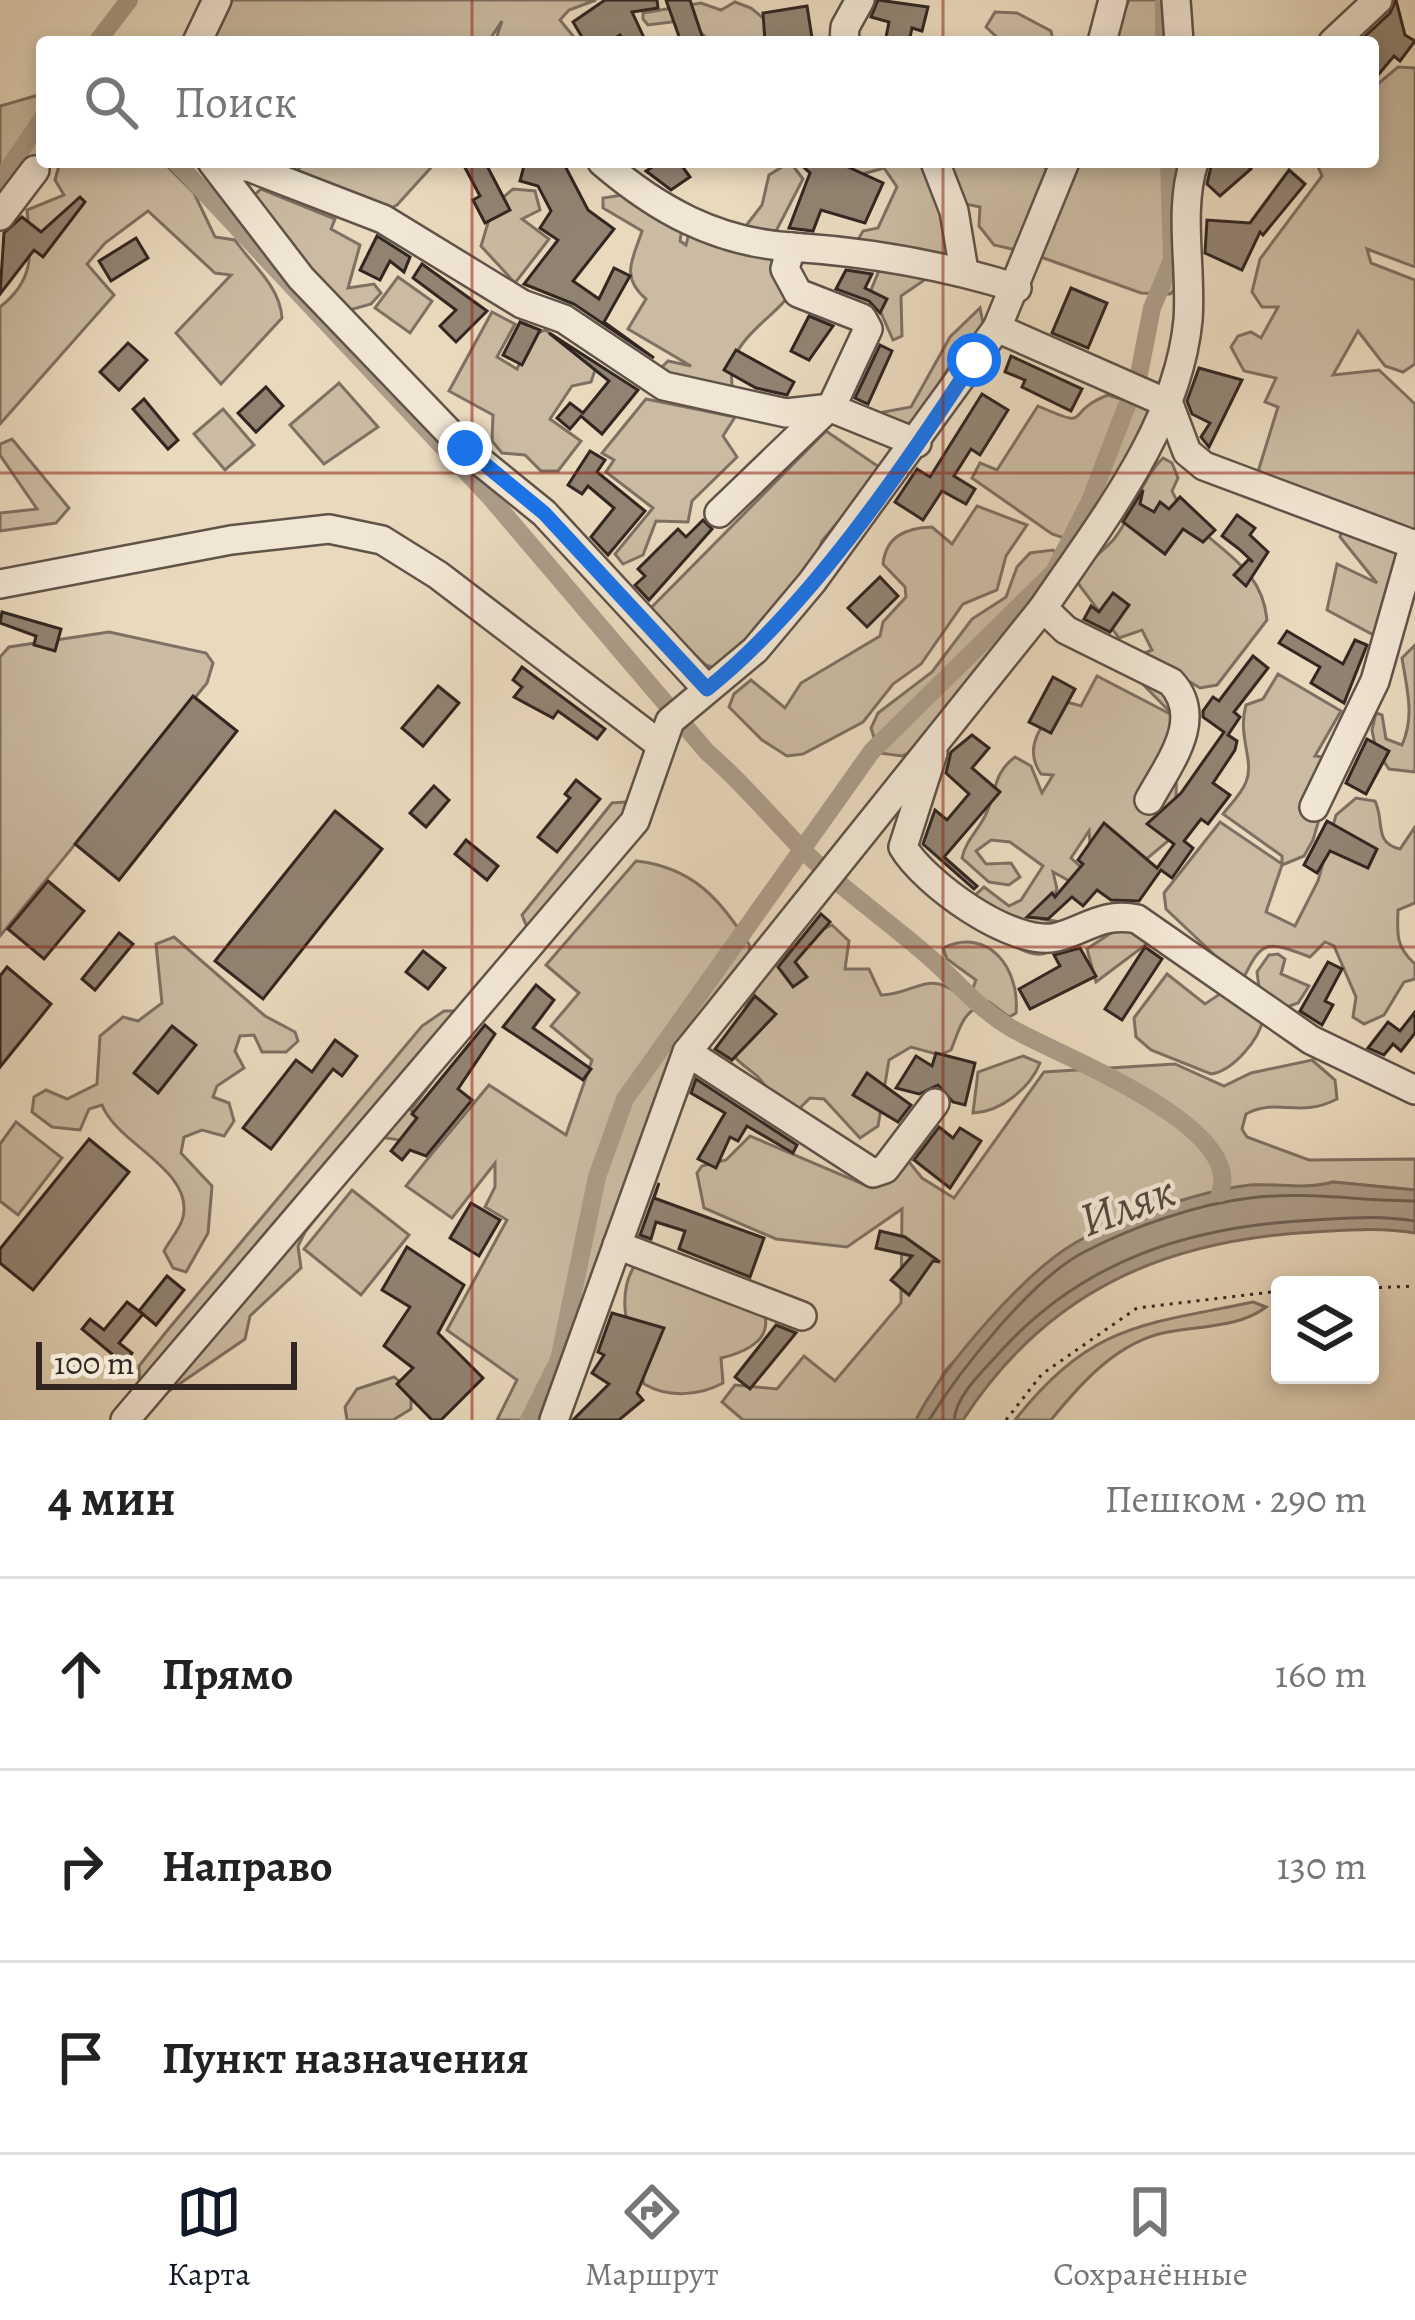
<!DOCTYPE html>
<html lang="ru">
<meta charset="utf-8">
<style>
:root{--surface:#fff;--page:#f2f2f2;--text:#222;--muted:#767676;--line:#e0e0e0;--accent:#111827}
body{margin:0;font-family:Alegreya,serif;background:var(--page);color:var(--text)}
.controls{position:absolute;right:36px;bottom:36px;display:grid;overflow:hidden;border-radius:12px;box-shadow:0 6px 18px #0003}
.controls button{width:108px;height:108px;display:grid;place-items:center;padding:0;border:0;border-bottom:3px solid var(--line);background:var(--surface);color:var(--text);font:60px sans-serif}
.scale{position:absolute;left:36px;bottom:30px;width:261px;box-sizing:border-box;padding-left:12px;border:6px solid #322621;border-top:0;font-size:33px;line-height:42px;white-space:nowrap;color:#322621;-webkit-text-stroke:9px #f1e6d4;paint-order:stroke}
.stop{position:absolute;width:36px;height:36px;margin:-27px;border:9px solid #1a73e8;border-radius:50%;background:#fff}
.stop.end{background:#1a73e8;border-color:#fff;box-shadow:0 3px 12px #0008}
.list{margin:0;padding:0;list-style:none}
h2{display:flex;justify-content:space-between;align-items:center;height:156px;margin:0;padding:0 48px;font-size:51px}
h2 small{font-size:39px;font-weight:400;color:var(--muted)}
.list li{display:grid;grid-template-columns:78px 1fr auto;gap:36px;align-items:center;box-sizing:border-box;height:192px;padding:0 48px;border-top:3px solid var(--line)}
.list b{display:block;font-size:45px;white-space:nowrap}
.list em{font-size:39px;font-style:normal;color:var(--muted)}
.icon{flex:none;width:66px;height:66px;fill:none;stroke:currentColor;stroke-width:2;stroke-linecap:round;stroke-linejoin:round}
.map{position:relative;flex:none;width:1415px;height:1420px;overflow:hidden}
.search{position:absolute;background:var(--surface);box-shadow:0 6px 18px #0003;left:36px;right:36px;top:36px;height:132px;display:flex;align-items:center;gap:30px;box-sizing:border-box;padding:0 42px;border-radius:12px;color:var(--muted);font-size:45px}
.sheet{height:732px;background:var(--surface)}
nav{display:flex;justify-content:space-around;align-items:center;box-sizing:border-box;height:168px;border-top:3px solid var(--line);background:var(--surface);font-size:33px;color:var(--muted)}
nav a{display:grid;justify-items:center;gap:6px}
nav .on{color:var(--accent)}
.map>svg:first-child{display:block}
.green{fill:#cabba2;stroke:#7e7062;stroke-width:3}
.water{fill:#ab9c88;stroke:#7b6d5f;stroke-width:3}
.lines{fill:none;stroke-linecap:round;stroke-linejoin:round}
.shore{stroke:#6e6154;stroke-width:3}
.canal{stroke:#ab9c88;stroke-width:18}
.building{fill:#918372;stroke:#322621;stroke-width:3}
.minor-casing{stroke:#605348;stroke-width:32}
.path{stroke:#322621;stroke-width:3;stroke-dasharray:3 6;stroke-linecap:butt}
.minor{stroke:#f1e6d4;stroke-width:27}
.route{stroke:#1a73e8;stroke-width:15}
.grid{fill:none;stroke:#8f2418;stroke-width:3;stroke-opacity:0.55}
.labels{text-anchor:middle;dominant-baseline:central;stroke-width:9;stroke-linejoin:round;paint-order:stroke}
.water-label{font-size:48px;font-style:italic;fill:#564940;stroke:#f1e6d4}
</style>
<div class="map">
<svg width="1415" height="1420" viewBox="0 0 1415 1420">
<rect width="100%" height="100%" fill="#e9d9bd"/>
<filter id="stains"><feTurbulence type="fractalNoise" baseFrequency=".00167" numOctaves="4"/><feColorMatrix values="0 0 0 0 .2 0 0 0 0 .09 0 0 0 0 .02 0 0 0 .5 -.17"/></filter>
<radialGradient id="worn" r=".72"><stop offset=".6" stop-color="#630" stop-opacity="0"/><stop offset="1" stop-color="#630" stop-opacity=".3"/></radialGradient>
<g class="green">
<polygon points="230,0 596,0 569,10 560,20 578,42 495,42 502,21 488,42 202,42"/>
<polygon points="1129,0 1170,0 1188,42 1111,42"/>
<polygon points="735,2 751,8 792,42 711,42 687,20 648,25 643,19 643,13 701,3 721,10"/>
<polygon points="995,12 1017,13 1051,31 1053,41 1002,42 986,27"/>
<polygon points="1398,67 1415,68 1415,267 1367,249 1371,263 1415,280 1415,364 1403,372 1385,366 1358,331 1333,375 1379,370 1415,404 1415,544 1257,475 1278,407 1265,402 1276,378 1244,371 1231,347 1238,336 1251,332 1261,338 1278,307 1262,307 1252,292 1260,259 1322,176 1316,162 1373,162 1373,88"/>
<polygon points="42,94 42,152 0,207 0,106"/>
<path d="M60,162H163L194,193L215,237L235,240C252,265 280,286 282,318L221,384L176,333L231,275L215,273L148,211L105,243L87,264L114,295L0,424V307C36,279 31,252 27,210L64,195L55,180Z"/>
<polygon points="305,162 436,162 397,205 378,215 294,174"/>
<polygon points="790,162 803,179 774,235 745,227 762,205 769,175"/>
<polygon points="845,162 933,162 951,249 948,258 855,245 863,231 878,228 897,187 884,168 848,178 842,172"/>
<polygon points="941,162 1036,162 1047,169 1050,179 1016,250 994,245 979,226 980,207 956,202"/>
<path d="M1069,162H1189C1200,207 1210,261 1170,294L1141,293L1038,256Z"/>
<polygon points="261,189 335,219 331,229 360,245 348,288 374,284 381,293 371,304 350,310 328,298 253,196"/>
<polygon points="513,189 535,191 540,210 522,219 549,239 515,283 481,246 493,206"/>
<path d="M635,193L682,229L680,241L686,245L689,233L777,257L796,286C773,324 722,337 733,391L688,389L661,368L668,361L691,366L628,329L646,299C619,276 634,257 642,231L603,208V198Z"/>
<polygon points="880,268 933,274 901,296 902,336 893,340 871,290"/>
<polygon points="398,277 432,301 410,333 375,308"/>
<polygon points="980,308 984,328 949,367 908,434 878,413 911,407 950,337"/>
<polygon points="492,312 515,324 497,357 517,369 532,336 545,330 597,364 591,382 572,386 550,419 581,441 558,471 541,471 525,455 502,453 492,441 493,415 449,391"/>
<polygon points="339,383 378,427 324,464 290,425"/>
<path d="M1108,395L1160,411L1093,548L1052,534L972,478L980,463L997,470L1038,406C1095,431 1061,413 1108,395Z"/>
<polygon points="646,399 735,417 723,436 737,457 692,501 688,522 656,521 643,555 623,564 615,554 653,508 606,472 614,460 602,453"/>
<polygon points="223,409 254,445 225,470 194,434"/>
<polygon points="826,431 882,469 822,541 810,573 758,643 715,668 706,665 648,611"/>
<polygon points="12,439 69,508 56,523 0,531 0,513 37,509 0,455 0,444"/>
<path d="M1163,458L1172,463L1178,478L1172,491C1196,547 1261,554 1267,620L1217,685L1200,688L1177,674L1176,813L1168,841L1114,886L1091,856L1089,831L1071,858L1084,870L1075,884L1053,872L1057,889L1042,919L1067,923C1057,950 1046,963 1018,948L1023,941L971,899L984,887L1009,906L1021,900L1043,866L1010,842L991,840L976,851L986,864L1011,863L1020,877L1009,885L989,882L962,858C966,840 977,832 985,816C997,793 992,774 1015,757L1031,766L1042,793L1053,775L1041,774C1022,747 1042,723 1063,701L1081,706L1097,676L1174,716L1127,668L1132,658L1152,650L1142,630L1119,638L1077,582C1083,563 1101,554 1114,539C1134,514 1139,482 1163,458Z"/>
<path d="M977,506L1027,525L1006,556L997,590L963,604L921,664L893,684L863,722L803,754L787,756L762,740L729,707L734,694L751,680L785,708L801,683L880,636L883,622L906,597L905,587L883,564C886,536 906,528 932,527L952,544Z"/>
<polygon points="1342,530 1408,547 1381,639 1327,610 1337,564 1377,583 1340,537"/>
<polygon points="1053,550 1066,566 921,746 902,756 879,753 871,728 878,713 932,672 972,619 1006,597 1017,567 1030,553"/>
<polygon points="109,632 206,653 213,663 207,683 0,936 0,657 9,647"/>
<path d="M1415,645V772L1389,769L1376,750L1372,730L1376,713L1382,715L1386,739L1402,745C1415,716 1407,690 1402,658Z"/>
<path d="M1278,674L1341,711L1315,756L1323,757L1349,717L1313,840L1304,856L1282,865L1266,912L1295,926L1318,881L1336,815L1356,798L1375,801C1385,821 1373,843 1400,849L1415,827V903L1398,910C1397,935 1396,947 1415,964V979L1404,982L1384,1015L1364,1024L1353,1017L1356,997L1334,946L1325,942L1310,957C1265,940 1262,940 1242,981L1166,909L1164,893L1220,822L1282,864V856L1223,814C1230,805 1242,793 1246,782C1255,761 1237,736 1246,705L1263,699Z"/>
<polygon points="625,802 632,809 630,843 557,933 529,932 522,915 612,803"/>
<path d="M636,861C693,867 721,900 750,946C740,1005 721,1035 680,1080L565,1420H497L517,1380L447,1330L507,1220L485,1207L495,1187V1163L452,1218L406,1186L438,1146L381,1137L305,1232L298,1246L301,1268L250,1316L245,1339L169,1391L140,1390L139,1366L166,1332L422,1026L444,1011H456L468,1034L411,1110L440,1144L489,1085L566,1135L592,1060L551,1026L579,993L546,965Z"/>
<path d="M832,925L849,941L845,969H869L881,995C913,995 928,969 958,994L971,993L976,980L947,959L943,948C989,926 1020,969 1016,1013L1009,1017L989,1002C962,1010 960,1028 951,1050L940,1055L911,1047L889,1060L878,1126L860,1138L824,1099L810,1098L794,1114C771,1103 773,1093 758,1077C746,1066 737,1063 728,1047C753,988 770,953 832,925Z"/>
<polygon points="1123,925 1156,937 1096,982 1087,949"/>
<path d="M174,937L265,1016L295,1032L298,1041L286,1052H262L254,1035L240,1036L235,1051L244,1068L217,1086L213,1097L229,1103L234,1121L224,1136L202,1130L184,1137L181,1153L212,1186L208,1233L186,1272L173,1268L164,1251C169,1241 181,1228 183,1217C194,1170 117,1144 102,1105L89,1109L80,1130L52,1127L32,1112L34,1097L46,1090L67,1099L97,1084L100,1036L123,1017L138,1021L162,1003L156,944Z"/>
<polygon points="1278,954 1285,959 1281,974 1309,986 1298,1003 1287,1007 1260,995 1257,972 1269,955"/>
<path d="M1167,974L1205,1004L1223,992L1263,1018C1260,1039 1233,1071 1211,1074L1151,1050L1136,1037L1134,1018Z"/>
<path d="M1023,1056L1040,1063C1030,1088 1001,1112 973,1113L978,1072Z"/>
<path d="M1312,1060L1335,1080L1337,1099C1299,1119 1276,1097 1246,1114L1242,1129L1247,1137L1309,1160L1415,1159V1190L1333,1182L1311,1188L1253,1185L1162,1208L1075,1243L1013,1298L946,1370L916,1420H743L722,1402L735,1385L777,1389L804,1356L835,1381L901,1303L902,1209L847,1247L776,1239L704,1208L697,1173L702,1166L726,1160L750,1136L872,1188L897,1160L910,1163L922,1178L954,1198L1044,1072L1175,1064L1224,1086L1251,1073Z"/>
<polygon points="16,1122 62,1158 18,1215 0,1201 0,1144"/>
<polygon points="352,1190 409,1235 361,1295 304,1249"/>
<path d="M645,1253L656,1274L709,1295L724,1289L761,1304C777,1337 750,1351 721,1358L723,1383C699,1396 668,1398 644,1384C632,1341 607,1289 645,1253Z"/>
<path d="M1253,1302L1266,1307C1241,1327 1199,1326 1168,1332C1118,1341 1081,1383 1051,1420H1015C1091,1324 1142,1325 1253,1302Z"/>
<polygon points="394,1377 411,1390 411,1409 393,1420 347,1420 345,1407 357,1389"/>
</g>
<path class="water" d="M1333,1182L1415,1190V1233C1381,1227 1348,1230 1314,1232C1164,1240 1047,1291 963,1420H916C941,1368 1025,1272 1075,1243C1116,1219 1204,1190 1250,1185C1279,1183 1304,1190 1333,1182Z"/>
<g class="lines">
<g class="shore">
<path d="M929,1420C960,1370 1032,1279 1084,1252C1132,1227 1197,1204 1250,1198C1305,1191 1360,1201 1415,1201"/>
<path d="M954,1420C957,1394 983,1371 1000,1352C1084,1259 1191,1226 1314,1220C1348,1218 1381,1215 1415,1221"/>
</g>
<g class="canal">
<polyline points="1164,0 1164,42"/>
<polyline points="97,42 129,0"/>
<path d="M176,162L489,496L707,752C743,783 769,815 802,849C841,889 887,920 928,956C957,981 977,1008 1011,1028C1057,1055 1246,1125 1220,1193"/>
<polyline points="0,181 42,119"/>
<polyline points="529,1420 559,1360 597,1177 625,1099 872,751 1054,572 1090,501 1139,374 1152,308 1172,260 1169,162"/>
</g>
</g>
<g class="building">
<polygon points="605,0 657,0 658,8 632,12 646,42 626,42 620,35 609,42 585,42 573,22"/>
<polygon points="666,0 690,0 704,42 681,42"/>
<polygon points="878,0 928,7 922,31 912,28 909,42 885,42 889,22 871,17"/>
<polygon points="1396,0 1405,35 1415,41 1400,61 1394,56 1373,81 1373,42 1359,42 1390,13"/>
<polygon points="807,6 812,38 765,42 763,13"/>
<polygon points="462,162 485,162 510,210 485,223 473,200 480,196"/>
<polygon points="525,162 563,162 588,210 614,229 573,281 599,299 614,268 630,276 604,322 654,358 574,304 524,284 558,240 540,228 551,211 538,186 520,181"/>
<polygon points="660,162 679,162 690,177 671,190 646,171"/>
<polygon points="798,162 837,162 883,183 865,223 821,210 813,231 789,228 810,173"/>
<polygon points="1212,162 1244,162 1251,169 1220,196 1207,184"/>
<polygon points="1289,170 1305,184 1263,235 1260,232 1242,270 1205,253 1207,220 1250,223"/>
<polygon points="80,197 85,202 43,257 34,250 0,294 4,233 22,217 41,232"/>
<polygon points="377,236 410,257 404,272 390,261 380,280 360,270"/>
<polygon points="136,238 148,258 111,281 99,261"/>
<polygon points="422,264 487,311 456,342 440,326 456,310 413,278"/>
<polygon points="846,270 872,274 865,288 887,299 880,313 869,301 836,289"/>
<polygon points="1071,288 1107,303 1088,348 1052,333"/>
<polygon points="809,316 833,326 809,360 791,351"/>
<polygon points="520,322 540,330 522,365 503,355"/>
<polygon points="549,333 638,390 602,434 581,416 570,429 557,418 570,403 583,413 609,381"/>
<polygon points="128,343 147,360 119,390 100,372"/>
<polygon points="880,345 892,351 868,404 855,398"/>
<polygon points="736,350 794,382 787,395 756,388 724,370"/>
<polygon points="1011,356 1082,389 1071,411 1022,387 1025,380 1005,372"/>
<polygon points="1199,368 1242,380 1209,447 1201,437 1210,423 1192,414 1187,401"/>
<polygon points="266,387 283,406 256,432 238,413"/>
<polygon points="982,394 1008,410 980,455 971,449 954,476 975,489 966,504 942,491 923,520 895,502 917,469 930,477"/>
<polygon points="144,399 178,440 168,449 133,409"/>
<polygon points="590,451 605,460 597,472 645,511 608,555 591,537 614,508 588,486 582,494 568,485"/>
<polygon points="1143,490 1140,504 1154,512 1160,502 1169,509 1180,497 1215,530 1203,542 1183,529 1165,554 1123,522"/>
<polygon points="1237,515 1255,528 1250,535 1268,552 1246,586 1234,575 1249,559 1253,562 1239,549 1222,536"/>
<polygon points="703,520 712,529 649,600 635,585 645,576 638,569 678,529 686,537"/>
<polygon points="880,577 898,596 867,627 848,608"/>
<polygon points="1113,593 1129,605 1110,632 1084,619 1091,606 1099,612"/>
<polygon points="2,612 61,629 55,651 34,645 36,636 0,623"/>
<polygon points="1287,631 1343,664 1355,640 1367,645 1344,703 1311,683 1320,667 1279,643"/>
<polygon points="1253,656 1268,668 1234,712 1240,717 1228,735 1237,741 1235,750 1213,783 1230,795 1208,824 1201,819 1184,841 1193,848 1172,878 1161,870 1139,901 1111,900 1097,890 1083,906 1072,897 1048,919 1027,917 1052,893 1055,897 1083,864 1078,860 1104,823 1157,868 1174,844 1147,824 1181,793 1224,732 1203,717 1203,711 1213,697 1219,701"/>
<polygon points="522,667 605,729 597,739 558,711 553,718 514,697 522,687 513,680"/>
<polygon points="1053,677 1075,689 1051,733 1029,722"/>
<polygon points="438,686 459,703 423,746 402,728"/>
<polygon points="193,696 237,731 119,880 75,844"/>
<polygon points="972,735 989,748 972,768 1000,792 944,857 977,886 974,889 923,844 935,810 947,820 969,794 946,773 951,752"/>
<polygon points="1367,739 1389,751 1366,794 1346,783"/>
<polygon points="576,780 600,799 557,852 538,837 570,798 565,794"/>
<polygon points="434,786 449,800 426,827 410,813"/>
<polygon points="335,811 382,849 263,999 215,961"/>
<polygon points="1327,821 1377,849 1368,868 1330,851 1317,873 1304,865"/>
<polygon points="466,840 498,866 487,880 455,854"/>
<polygon points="48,881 84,911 44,959 8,929"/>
<polygon points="821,914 830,922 795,962 807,977 793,987 778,967"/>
<polygon points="119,933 133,944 95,990 82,979"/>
<polygon points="1145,947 1162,959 1122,1020 1105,1009"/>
<polygon points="1080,948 1096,976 1030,1009 1019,989 1060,966 1054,955"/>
<polygon points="423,951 445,968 428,989 406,972"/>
<polygon points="1328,962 1342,969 1325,1001 1333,1005 1322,1025 1300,1011"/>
<polygon points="7,967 51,1004 0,1067 0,976"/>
<polygon points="536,985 554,1000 533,1028 591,1069 583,1080 503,1027"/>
<polygon points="755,996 776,1014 732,1060 715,1049"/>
<polygon points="1415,1012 1415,1033 1401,1051 1393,1044 1384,1055 1368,1048 1388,1022 1400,1031"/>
<polygon points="485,1025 495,1034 458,1089 472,1100 426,1156 410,1150 402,1160 391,1151 417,1118 412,1114"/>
<polygon points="172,1026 196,1045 158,1093 134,1073"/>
<polygon points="335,1040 357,1056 342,1076 333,1069 271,1149 243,1128 296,1060 312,1072"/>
<polygon points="936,1053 975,1063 965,1105 953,1102 938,1085 919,1094 896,1088 916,1056 932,1066"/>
<polygon points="867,1073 911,1105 898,1122 853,1095"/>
<polygon points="696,1079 797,1145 793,1153 747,1126 738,1141 730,1137 716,1168 698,1159 725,1113 691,1093"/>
<polygon points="939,1127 953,1138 960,1128 981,1141 950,1188 914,1160"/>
<polygon points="89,1139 129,1172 33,1290 0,1263 0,1249"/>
<polygon points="659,1183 654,1198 764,1238 750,1277 679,1249 685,1231 656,1222 651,1239 640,1235"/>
<polygon points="471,1203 500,1220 479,1256 450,1238"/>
<polygon points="880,1231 905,1237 940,1262 933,1261 909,1295 891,1280 912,1256 876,1248"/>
<polygon points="407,1247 464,1285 438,1333 483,1378 441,1420 432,1420 397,1384 413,1368 384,1346 410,1307 382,1290"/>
<polygon points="167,1276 184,1290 156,1325 139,1311"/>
<polygon points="127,1302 143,1314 119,1343 132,1353 124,1364 82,1329 90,1319 104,1330"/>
<polygon points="612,1313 664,1328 637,1393 643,1400 619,1420 573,1420 609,1384 592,1373 604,1355 598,1352"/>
<polygon points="776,1325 796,1333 750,1389 735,1377"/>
</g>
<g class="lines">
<g class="minor-casing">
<g id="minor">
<polyline points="1176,0 1179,42"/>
<polyline points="197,42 217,0"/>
<polyline points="844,42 845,27 860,0"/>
<polyline points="1102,42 1113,0"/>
<polyline points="1333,42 1378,0"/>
<polyline points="212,162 301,278 465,449 544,513 707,689"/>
<polyline points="217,162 251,168 383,219 522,304 564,319 664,386 786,413 831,408"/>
<path d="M602,162C658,210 716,242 791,247"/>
<polyline points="935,162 954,211 964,271"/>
<polyline points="0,216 35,170"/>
<polyline points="997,328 1169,404 1187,452 1204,466 1415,545"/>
<path d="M917,443L831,408L868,329L862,318L798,293L785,269L791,247C868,252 943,265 1017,288"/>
<polyline points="719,513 827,409"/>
<polyline points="0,584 231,540 329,529 382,540 438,575 658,743"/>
<path d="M1043,608L1066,630L1171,682C1205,719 1169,763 1149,800"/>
<path d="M933,753L903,847C924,883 1013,948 1057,937C1087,929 1103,912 1137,919L1311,1040L1415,1090"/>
<polyline points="1314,807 1375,681 1414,544"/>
<polyline points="687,1052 873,1173 885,1169 935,1103"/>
<polyline points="617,1245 802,1316"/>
<polyline points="125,1420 635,821 670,721 755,650 812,582 997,328 1065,162"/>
<path d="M554,1420L687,1052L1043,608C1102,521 1178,426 1188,320C1192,268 1178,211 1194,162"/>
</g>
</g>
<g class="path">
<polyline points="1370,1288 1415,1286"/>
<polyline points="1006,1420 1042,1374 1137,1308 1280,1291"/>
</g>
<use href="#minor" class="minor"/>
</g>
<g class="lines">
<path class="route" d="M465,448L544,513L707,689C808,608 903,469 974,360"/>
</g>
<path class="grid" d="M472,0V42M943,0V42M472,162V1420M943,162V1420M0,473H1415M0,947H1415"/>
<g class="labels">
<g class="water-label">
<text transform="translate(1127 1205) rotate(-20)">Иляк</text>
</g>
</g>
<rect width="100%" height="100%" filter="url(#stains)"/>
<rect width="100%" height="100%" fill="url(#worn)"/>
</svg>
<div class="controls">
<button><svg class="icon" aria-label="layers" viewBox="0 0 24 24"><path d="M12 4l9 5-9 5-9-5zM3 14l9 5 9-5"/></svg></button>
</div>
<div class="scale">100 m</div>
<div class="stop" style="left:974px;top:360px"></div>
<div class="stop end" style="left:465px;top:448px"></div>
<div class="search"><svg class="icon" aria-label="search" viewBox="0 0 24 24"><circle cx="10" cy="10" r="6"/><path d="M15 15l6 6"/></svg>Поиск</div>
</div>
<section class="sheet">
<h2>4 мин<small>Пешком · 290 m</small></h2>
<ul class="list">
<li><svg class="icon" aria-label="ahead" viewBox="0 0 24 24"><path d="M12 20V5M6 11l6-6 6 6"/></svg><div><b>Прямо</b></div><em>160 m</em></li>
<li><svg class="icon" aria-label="right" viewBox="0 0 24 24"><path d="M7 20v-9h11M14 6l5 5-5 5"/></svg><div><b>Направо</b></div><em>130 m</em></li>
<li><svg class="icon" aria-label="arrive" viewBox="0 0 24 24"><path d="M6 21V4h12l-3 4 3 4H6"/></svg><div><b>Пункт назначения</b></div></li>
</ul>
</section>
<nav>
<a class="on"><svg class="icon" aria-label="map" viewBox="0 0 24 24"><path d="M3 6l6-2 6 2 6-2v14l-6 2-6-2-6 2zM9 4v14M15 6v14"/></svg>Карта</a>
<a><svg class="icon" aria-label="directions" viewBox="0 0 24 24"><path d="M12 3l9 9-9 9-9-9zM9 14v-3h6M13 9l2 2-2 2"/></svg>Маршрут</a>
<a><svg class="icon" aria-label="saved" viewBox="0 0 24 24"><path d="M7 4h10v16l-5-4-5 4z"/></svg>Сохранённые</a>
</nav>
